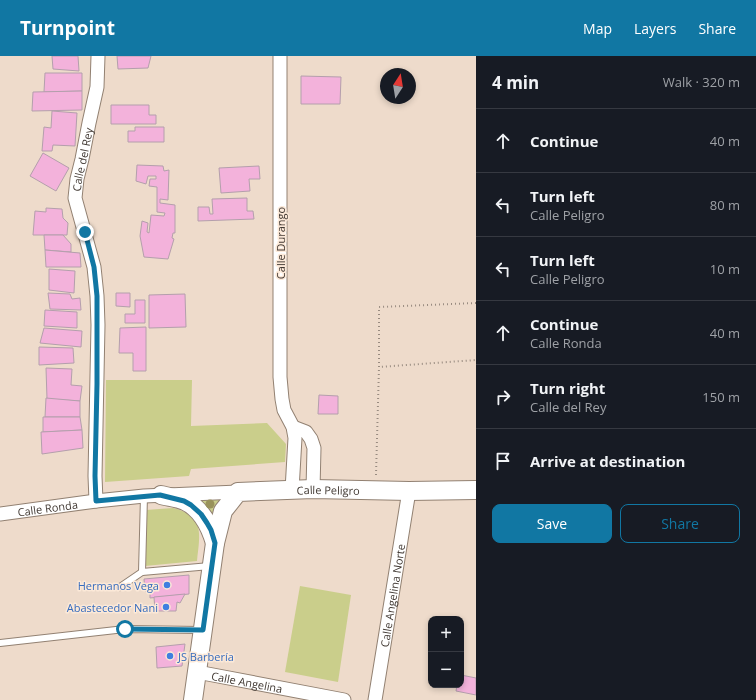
<!DOCTYPE html>
<meta charset="utf-8">
<style>
:root{--surface:#171b24;--page:#242831;--text:#f1f3f6;--muted:#9ea1a6;--line:#363941;--accent:#1177a3}
body{margin:0;font-family:"Open Sans",sans-serif;background:var(--page);color:var(--text)}
.controls{position:absolute;right:12px;bottom:12px;display:grid;overflow:hidden;border-radius:8px;box-shadow:0 2px 6px #0003}
.controls button{width:36px;height:36px;display:grid;place-items:center;padding:0;border:0;border-bottom:1px solid var(--line);background:var(--surface);color:var(--text);font:20px sans-serif}
.compass{position:absolute;left:380px;top:12px;width:36px;height:36px;border-radius:50%;background:var(--surface);box-shadow:0 2px 6px #0003;rotate:12deg}
.stop{position:absolute;width:12px;height:12px;margin:-9px;border:3px solid #1177a3;border-radius:50%;background:#fff}
.stop.end{background:#1177a3;border-color:#fff;box-shadow:0 1px 4px #0008}
.list{margin:0;padding:0;list-style:none}
h2{display:flex;justify-content:space-between;align-items:center;height:52px;margin:0;padding:0 16px;font-size:17px}
h2 small{font-size:13px;font-weight:400;color:var(--muted)}
.list li{display:grid;grid-template-columns:26px 1fr auto;gap:12px;align-items:center;box-sizing:border-box;height:64px;padding:0 16px;border-top:1px solid var(--line)}
.list b{display:block;font-size:15px;white-space:nowrap}
.list p{margin:0;font-size:13px;white-space:nowrap;color:var(--muted)}
.list em{font-size:13px;font-style:normal;color:var(--muted)}
.actions{display:flex;gap:8px;padding:12px 16px}
.actions a{flex:1;padding:9px 0;border:1px solid var(--accent);border-radius:8px;text-align:center;font-size:14px;color:var(--accent)}
.actions .main{background:var(--accent);color:#fff}
.icon{flex:none;width:22px;height:22px;fill:none;stroke:currentColor;stroke-width:2;stroke-linecap:round;stroke-linejoin:round}
.map{position:relative;flex:none;width:476px;height:644px;overflow:hidden}
header{display:flex;align-items:center;gap:24px;box-sizing:border-box;height:56px;padding:0 20px;background:var(--accent);color:#fff}
header strong{font-size:19px}
nav{display:flex;gap:22px;margin-inline-start:auto;font-size:14px}
main{display:flex}
aside{flex:1;background:var(--surface)}
.map>svg:first-child{display:block}
.green{fill:#cace8b}
.building{fill:#f3b2db;stroke:#b49fac}
.lines{fill:none;stroke-linecap:round;stroke-linejoin:round}
.service-casing{stroke:#928172;stroke-width:8}
.minor-casing{stroke:#928172;stroke-width:15}
.secondary-casing{stroke:#928172;stroke-width:20}
.path{stroke:#988b80;stroke-width:2;stroke-dasharray:1 3;stroke-linecap:butt}
.service{stroke:#fff;stroke-width:6}
.minor{stroke:#fff;stroke-width:13}
.secondary{stroke:#fff;stroke-width:18}
.tree{fill:#99925b}
.route{stroke:#1177a3;stroke-width:5}
.shop-dot{fill:#3f7fe0;stroke:#fce9d8;stroke-width:1.5}
.labels{text-anchor:middle;dominant-baseline:central;stroke-width:3;stroke-linejoin:round;paint-order:stroke}
.street-label{font-size:11px;fill:#413933;stroke:#fce9d8}
.shop-label{font-size:11px;fill:#366cbe;stroke:#fce9d8;text-anchor:end}
</style>
<header>
<strong>Turnpoint</strong>
<nav><a>Map</a><a>Layers</a><a>Share</a></nav>
</header>
<main>
<div class="map">
<svg width="476" height="644" viewBox="0 0 476 644">
<rect width="100%" height="100%" fill="#eedbcb"/>
<g class="green">
<polygon points="106,324 192,324 191,370 267,367 286,388 285,406 191,413 189,420 105,426"/>
<polygon points="222,438 218,458 212,459 191,440"/>
<path d="M173,452C205,460 200,478 197,505L145,510L146,454Z"/>
<polygon points="300,530 351,539 338,626 285,616"/>
</g>
<g class="building">
<polygon points="52,0 78,0 79,15 53,13"/>
<polygon points="117,0 151,0 148,12 118,13"/>
<polygon points="45,17 82,17 82,35 44,36"/>
<polygon points="301,20 341,21 340,48 301,48"/>
<polygon points="82,35 82,54 32,55 33,36"/>
<polygon points="111,49 149,49 149,59 156,59 156,68 111,68"/>
<polygon points="52,55 77,57 75,90 53,89 52,95 42,95 44,71 51,72"/>
<polygon points="135,71 164,71 164,86 128,86 128,75 135,75"/>
<polygon points="43,97 69,112 56,135 30,120"/>
<polygon points="137,109 163,110 164,115 169,114 168,144 160,143 160,147 175,149 175,177 173,177 172,182 174,183 168,203 144,201 140,180 142,165 148,167 147,176 149,177 151,159 164,160 165,157 157,156 157,131 149,130 150,123 156,123 156,120 148,120 146,128 136,125"/>
<polygon points="259,110 260,123 249,123 250,135 221,137 219,112"/>
<polygon points="247,142 247,155 253,155 254,163 198,165 198,151 209,151 210,158 213,158 212,143"/>
<polygon points="46,152 62,153 63,162 68,167 67,179 33,179 35,155 46,156"/>
<polygon points="44,179 63,179 71,188 71,196 45,194"/>
<polygon points="45,194 80,197 81,211 46,211"/>
<polygon points="49,213 75,215 74,237 49,234"/>
<polygon points="48,237 70,238 72,243 80,242 81,254 50,253"/>
<polygon points="116,237 130,237 130,251 116,250"/>
<polygon points="185,238 186,271 149,272 149,239"/>
<polygon points="135,244 145,244 145,267 125,267 125,258 135,258"/>
<polygon points="45,254 77,256 77,272 44,270"/>
<polygon points="146,271 146,315 133,315 133,297 119,297 120,272"/>
<polygon points="44,272 82,275 81,291 40,287"/>
<polygon points="39,291 73,292 74,307 39,309"/>
<polygon points="46,312 72,313 71,329 82,330 80,345 47,343"/>
<polygon points="319,339 338,340 338,358 318,358"/>
<polygon points="46,342 80,345 80,361 45,361"/>
<polygon points="43,361 80,361 82,374 43,376"/>
<polygon points="82,374 83,392 42,398 41,376"/>
<polygon points="189,519 189,538 150,542 150,536 145,535 144,523"/>
<polygon points="185,538 180,547 177,546 176,555 155,555 154,541"/>
<polygon points="185,588 182,610 157,612 156,591"/>
<polygon points="461,619 476,622 476,639 456,635 457,629 461,629"/>
</g>
<g class="lines">
<g class="service-casing">
<g id="service">
<polyline points="144,440 142,516 210,510"/>
<polyline points="120,531 142,516"/>
<polyline points="0,587 125,573 201,574"/>
</g>
</g>
<g class="minor-casing">
<g id="minor">
<polyline points="280,0 280,321 282,343 284,354 293,371 295,382 292,434"/>
<polyline points="293,371 306,376 311,383 314,392 313,433"/>
<path id="s1" d="M96,445L95,420L98,269L97,240L94,211L75,142L77,123L82,103L89,67L97,31L98,0"/>
<path id="s2" d="M0,458L96,445L144,440L238,436"/>
<path id="s3" d="M197,616L344,644"/>
<path id="s4" d="M375,644L409,435"/>
</g>
</g>
<g class="secondary-casing">
<g id="secondary">
<path d="M161,439C168,441 178,442 185,445C202,453 210,470 215,487"/>
<path id="s5" d="M193,644L215,487L223,455L227,450L238,436L313,433L409,435L476,434"/>
</g>
</g>
<g class="path">
<polyline points="476,247 379,251 379,311 476,304"/>
<polyline points="376,419 379,311"/>
</g>
<use href="#service" class="service"/>
<use href="#minor" class="minor"/>
<use href="#secondary" class="secondary"/>
</g>
<circle class="tree" cx="210" cy="448" r="4.5"/>
<g class="lines">
<polyline class="route" points="85,176 94,211 97,240 97,328 95,420 96,445 160,439 184,445 191,449 201,458 207,467 211,474 215,487 203,574 125,573"/>
</g>
<g class="shop-dot">
<circle cx="167" cy="529" r="4"/>
<circle cx="166" cy="551" r="4"/>
<circle cx="170" cy="600" r="4"/>
</g>
<g class="labels">
<g class="street-label">
<text stroke="none"><textPath href="#s1" startOffset="345">Calle del Rey</textPath></text>
<text transform="translate(280 187) rotate(-90)">Calle Durango</text>
<text stroke="none"><textPath href="#s5" startOffset="306">Calle Peligro</textPath></text>
<text stroke="none"><textPath href="#s2" startOffset="48">Calle Ronda</textPath></text>
<text stroke="none"><textPath href="#s4" startOffset="106">Calle Angelina Norte</textPath></text>
<text stroke="none"><textPath href="#s3" startOffset="51">Calle Angelina</textPath></text>
</g>
<g class="shop-label">
<text x="159" y="529">Hermanos Vega</text>
<text x="158" y="551">Abastecedor Nani</text>
<text x="178" y="600" text-anchor="start">JS Barbería</text>
</g>
</g>
</svg>
<div class="controls">
<button>+</button>
<button>−</button>
</div>
<svg class="compass" viewBox="-18 -18 36 36"><path d="M0-13l5 13h-10z" fill="#e53935"/><path d="M0 13l5-13h-10z" fill="#9ea1a6"/></svg>
<div class="stop" style="left:125px;top:573px"></div>
<div class="stop end" style="left:85px;top:176px"></div>
</div>
<aside>
<h2>4 min<small>Walk · 320 m</small></h2>
<ul class="list">
<li><svg class="icon" aria-label="ahead" viewBox="0 0 24 24"><path d="M12 20V5M6 11l6-6 6 6"/></svg><div><b>Continue</b></div><em>40 m</em></li>
<li><svg class="icon" aria-label="left" viewBox="0 0 24 24"><path d="M17 20v-9H6M10 6l-5 5 5 5"/></svg><div><b>Turn left</b><p>Calle Peligro</p></div><em>80 m</em></li>
<li><svg class="icon" aria-label="left" viewBox="0 0 24 24"><path d="M17 20v-9H6M10 6l-5 5 5 5"/></svg><div><b>Turn left</b><p>Calle Peligro</p></div><em>10 m</em></li>
<li><svg class="icon" aria-label="ahead" viewBox="0 0 24 24"><path d="M12 20V5M6 11l6-6 6 6"/></svg><div><b>Continue</b><p>Calle Ronda</p></div><em>40 m</em></li>
<li><svg class="icon" aria-label="right" viewBox="0 0 24 24"><path d="M7 20v-9h11M14 6l5 5-5 5"/></svg><div><b>Turn right</b><p>Calle del Rey</p></div><em>150 m</em></li>
<li><svg class="icon" aria-label="arrive" viewBox="0 0 24 24"><path d="M6 21V4h12l-3 4 3 4H6"/></svg><div><b>Arrive at destination</b></div></li>
</ul>
<div class="actions"><a class="main">Save</a><a>Share</a></div>
</aside>
</main>
